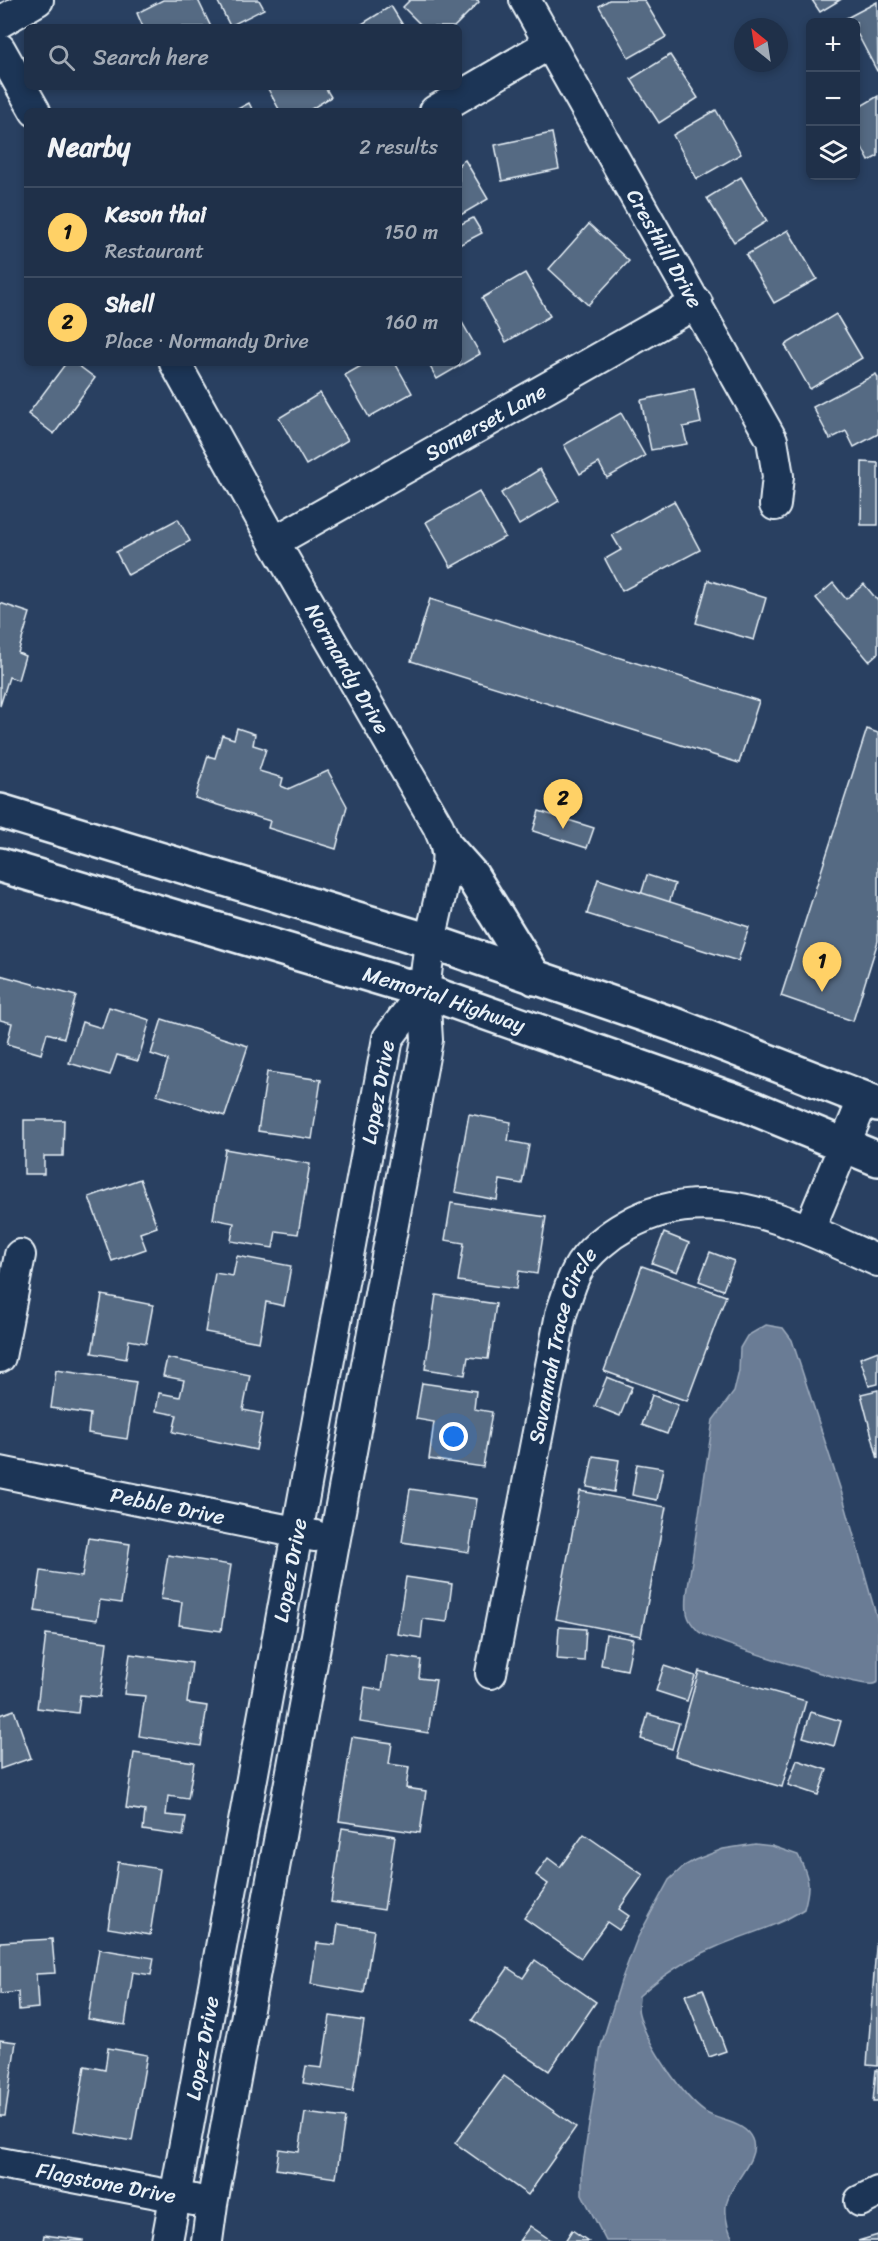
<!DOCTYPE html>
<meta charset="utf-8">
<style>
:root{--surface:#1f3049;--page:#273850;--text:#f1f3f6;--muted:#a1a9b4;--line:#3c4b61;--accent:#ffd166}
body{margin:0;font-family:Sriracha,sans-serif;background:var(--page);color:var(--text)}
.controls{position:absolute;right:18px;top:18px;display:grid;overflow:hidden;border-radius:9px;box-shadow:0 3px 9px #0003}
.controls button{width:54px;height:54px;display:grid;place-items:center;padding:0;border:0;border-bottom:2px solid var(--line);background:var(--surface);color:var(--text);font:30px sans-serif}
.compass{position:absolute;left:734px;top:18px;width:54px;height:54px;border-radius:50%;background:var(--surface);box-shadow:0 3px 9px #0003;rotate:330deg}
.you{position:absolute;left:454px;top:1437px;width:21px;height:21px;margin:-15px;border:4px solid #fff;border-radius:50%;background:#1a73e8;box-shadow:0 0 0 9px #1a73e833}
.badge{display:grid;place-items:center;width:39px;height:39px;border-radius:50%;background:var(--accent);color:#111;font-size:20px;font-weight:700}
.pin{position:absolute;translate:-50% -50px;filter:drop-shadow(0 2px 3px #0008)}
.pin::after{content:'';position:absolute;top:32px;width:21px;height:18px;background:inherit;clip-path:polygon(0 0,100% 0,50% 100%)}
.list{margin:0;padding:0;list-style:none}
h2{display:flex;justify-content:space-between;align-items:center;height:78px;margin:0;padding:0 24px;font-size:26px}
h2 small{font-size:20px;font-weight:400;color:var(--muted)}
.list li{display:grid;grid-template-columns:39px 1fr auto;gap:18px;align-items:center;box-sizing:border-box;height:90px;padding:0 24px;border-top:2px solid var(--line)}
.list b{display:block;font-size:22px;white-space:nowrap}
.list p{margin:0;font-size:20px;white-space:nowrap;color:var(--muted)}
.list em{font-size:20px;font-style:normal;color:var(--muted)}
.icon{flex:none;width:33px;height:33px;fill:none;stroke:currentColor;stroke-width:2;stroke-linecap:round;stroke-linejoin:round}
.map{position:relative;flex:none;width:878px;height:2241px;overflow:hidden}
.search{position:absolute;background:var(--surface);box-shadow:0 3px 9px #0003;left:24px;top:24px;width:438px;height:66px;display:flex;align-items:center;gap:15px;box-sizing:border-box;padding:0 21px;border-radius:9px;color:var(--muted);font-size:22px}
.panel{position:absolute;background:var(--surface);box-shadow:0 3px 9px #0003;left:24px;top:108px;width:438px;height:258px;border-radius:9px}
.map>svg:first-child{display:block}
.water{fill:#6b7c95;stroke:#9dabbd;stroke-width:1.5}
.building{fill:#556a83;stroke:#e8f1f8;stroke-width:1.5}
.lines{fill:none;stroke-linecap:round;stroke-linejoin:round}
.minor-casing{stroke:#e8f1f8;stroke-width:34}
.secondary-casing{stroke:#e8f1f8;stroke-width:38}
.minor{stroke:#1d3557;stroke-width:30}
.secondary{stroke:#1d3557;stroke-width:33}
.labels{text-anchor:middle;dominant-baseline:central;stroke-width:5;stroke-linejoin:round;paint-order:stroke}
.street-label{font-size:21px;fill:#e8f1f8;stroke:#1d3557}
</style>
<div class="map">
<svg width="878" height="2241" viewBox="0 0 878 2241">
<rect width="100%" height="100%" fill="#294061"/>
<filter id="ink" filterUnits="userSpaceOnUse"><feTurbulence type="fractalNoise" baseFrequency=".0167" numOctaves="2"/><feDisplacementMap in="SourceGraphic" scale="12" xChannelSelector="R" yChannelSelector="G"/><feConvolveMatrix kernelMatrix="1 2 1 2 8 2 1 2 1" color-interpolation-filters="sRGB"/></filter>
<g filter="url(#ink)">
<g class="water">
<path d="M766,1325L783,1328L792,1340L843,1497L878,1622V1682C874,1684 873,1685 869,1684C851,1684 708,1641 698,1631C685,1618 686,1611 687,1594L713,1420L734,1392L739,1371L740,1348L747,1336Z"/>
<path d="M755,1844L772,1846L798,1855C809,1877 811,1885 804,1909C775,1928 745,1934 714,1948C688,1959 660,1977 639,1996C639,2002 637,2009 639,2014C645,2041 683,2097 705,2112C720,2122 744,2121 752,2139C761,2159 728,2185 726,2206C725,2218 728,2230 734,2241H606L582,2194V2171L601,2046L621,1981L637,1939L669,1880L684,1866L695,1860L723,1849Z"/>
</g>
<g class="building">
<polygon points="163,0 198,0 211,27 143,27 137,13"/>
<polygon points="217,0 259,0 264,9 230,26"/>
<polygon points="410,0 478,0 479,2 454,27 423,27 403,7"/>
<polygon points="609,0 644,0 666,37 629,58 599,6"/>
<polygon points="812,0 840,0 820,12"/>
<polygon points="877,2 878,71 877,71 858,35 856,36 856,22 839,22"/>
<polygon points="391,6 404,27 357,27"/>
<polygon points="670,55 698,98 659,123 631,79"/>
<polygon points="267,87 325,87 331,97 308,111 280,111"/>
<polygon points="878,96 878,156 869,161 856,136 856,109"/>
<polygon points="249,103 253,111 234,111"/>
<polygon points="716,110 741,154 697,179 673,135"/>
<polygon points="552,133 559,169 502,181 495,145"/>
<polygon points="465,160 488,199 459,216 459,164"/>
<polygon points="741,177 767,221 734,242 707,198"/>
<polygon points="473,218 482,233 459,245 459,225"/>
<polygon points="589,224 629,261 588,305 549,269"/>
<polygon points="788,230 817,279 774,303 746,255"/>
<polygon points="525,273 550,316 506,342 482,298"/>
<polygon points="836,314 862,358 810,389 785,345"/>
<polygon points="459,317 480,354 437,379 428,363 459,363"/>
<polygon points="66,363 75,363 95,378 54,434 28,414"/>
<polygon points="366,363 395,363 412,393 369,417 345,375"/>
<polygon points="876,374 878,378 878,434 854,447 846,431 830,439 813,407"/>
<polygon points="694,389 701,423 683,427 687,444 651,450 641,400"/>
<polygon points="320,393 348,440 306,465 279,418"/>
<polygon points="621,413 645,456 607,478 599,463 580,474 564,445"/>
<polygon points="862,462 878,463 878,525 861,525"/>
<polygon points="540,469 559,501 519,525 501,493"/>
<polygon points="479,492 505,537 451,567 426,522"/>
<polygon points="674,501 700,550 622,591 605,559 621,550 612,535"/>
<polygon points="178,519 190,541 128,575 116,552"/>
<polygon points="708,580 766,598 754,640 696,623"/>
<polygon points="833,583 846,599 864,584 878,601 878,653 869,661 816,598"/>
<polygon points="430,599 759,701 739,763 411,661"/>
<polygon points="0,603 30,613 18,653 25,656 18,680 9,677 0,706"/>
<polygon points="237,728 255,734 253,745 266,749 259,771 283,778 281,786 288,789 328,771 347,806 336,849 268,828 270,821 195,798 208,756 215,758 222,735 234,739"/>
<polygon points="867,729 878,733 878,941 853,1021 781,996"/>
<polygon points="539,811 594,828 587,848 533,831"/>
<polygon points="647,875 675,884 660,933 632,924"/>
<polygon points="598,879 749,927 738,961 587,914"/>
<polygon points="0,975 76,996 64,1038 47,1033 41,1054 7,1044 12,1023 0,1020"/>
<polygon points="109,1007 150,1020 138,1061 117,1055 110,1075 69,1063 82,1022 102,1028"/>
<polygon points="162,1019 248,1046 225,1116 157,1095 168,1060 151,1054"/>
<polygon points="267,1072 321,1080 312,1139 258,1131"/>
<polygon points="469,1114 511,1122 508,1141 529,1145 522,1184 500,1180 497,1200 455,1192"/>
<polygon points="24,1120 64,1120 63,1156 44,1156 44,1174 24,1174"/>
<polygon points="225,1149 310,1164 298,1234 276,1231 273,1248 231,1241 234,1223 213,1219"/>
<polygon points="140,1179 157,1227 140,1233 146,1249 112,1261 89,1197"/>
<polygon points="451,1203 546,1217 537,1274 519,1271 516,1289 458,1281 464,1243 445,1240"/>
<polygon points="664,1233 689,1243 677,1272 652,1263"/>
<polygon points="710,1252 734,1261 723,1290 699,1281"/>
<polygon points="237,1256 291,1266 284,1306 266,1302 259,1342 205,1332 215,1273 233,1276"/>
<polygon points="642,1266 726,1296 687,1401 604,1371"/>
<polygon points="102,1295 153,1305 146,1343 129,1340 126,1359 92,1353"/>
<polygon points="436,1295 496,1304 488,1359 468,1357 465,1375 425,1369"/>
<polygon points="878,1351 878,1384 869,1386 860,1358"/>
<polygon points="167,1358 250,1375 243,1410 263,1414 256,1450 173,1432 177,1415 156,1411 159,1393 180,1397 184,1380 163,1376"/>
<polygon points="56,1370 136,1382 127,1439 88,1433 90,1414 51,1408"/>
<polygon points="607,1377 632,1387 620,1416 595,1406"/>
<polygon points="422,1383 476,1391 474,1409 492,1412 483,1467 429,1459 434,1422 416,1419"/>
<polygon points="878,1390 878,1459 861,1394"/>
<polygon points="652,1395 678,1405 667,1434 642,1425"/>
<polygon points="593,1456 619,1460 614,1492 587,1487"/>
<polygon points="637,1464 663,1468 657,1500 632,1495"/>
<polygon points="410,1489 477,1499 469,1552 402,1542"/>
<polygon points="580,1491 666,1507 641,1636 556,1619"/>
<polygon points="88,1538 130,1544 121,1603 100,1600 97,1620 35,1611 41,1571 82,1577"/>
<polygon points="168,1555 231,1565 221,1631 179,1625 182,1602 161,1599"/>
<polygon points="406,1577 452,1584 447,1622 423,1619 421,1638 397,1634"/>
<polygon points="559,1627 586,1629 584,1661 557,1659"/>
<polygon points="46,1634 107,1642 100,1697 80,1695 78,1713 37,1708"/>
<polygon points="606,1634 633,1639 627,1670 601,1665"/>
<polygon points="130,1654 192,1663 187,1703 207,1706 201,1746 139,1736 145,1696 124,1694"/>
<polygon points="387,1655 421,1660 419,1678 436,1680 428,1733 360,1722 365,1687 382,1690"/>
<polygon points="664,1666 695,1676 687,1701 656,1691"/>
<polygon points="699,1671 806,1701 782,1787 675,1756"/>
<polygon points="14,1710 31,1758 0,1769 0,1715"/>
<polygon points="811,1712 841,1721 834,1746 803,1737"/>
<polygon points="648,1714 679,1723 672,1749 641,1739"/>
<polygon points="352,1737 392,1743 389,1764 409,1767 406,1788 426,1791 420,1833 339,1821"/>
<polygon points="134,1753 194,1762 188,1799 168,1796 166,1815 186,1817 183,1836 143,1830 145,1811 126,1808"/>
<polygon points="797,1760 827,1770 818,1795 788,1785"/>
<polygon points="342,1828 395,1836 384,1910 331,1902"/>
<polygon points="584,1834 643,1875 619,1909 629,1916 619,1930 607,1922 581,1958 524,1918 548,1884 536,1875 548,1858 560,1867"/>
<polygon points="118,1862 160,1869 150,1935 108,1928"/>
<polygon points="338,1924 374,1930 364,1993 311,1984 317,1943 335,1945"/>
<polygon points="877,1935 878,1936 878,2066 867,2065"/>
<polygon points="52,1939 55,1973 36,1974 38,2008 19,2010 18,1992 0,1994 0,1942"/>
<polygon points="99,1949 154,1958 151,1975 133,1972 125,2025 88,2019"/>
<polygon points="535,1960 596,2002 549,2071 472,2020 508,1968 523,1978"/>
<polygon points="703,1989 726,2051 709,2057 685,1995"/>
<polygon points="330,2016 364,2021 353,2091 303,2083 306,2066 322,2068"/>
<polygon points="0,2040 16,2042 5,2116 0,2116"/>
<polygon points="108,2048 147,2055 132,2141 74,2131 85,2066 105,2070"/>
<polygon points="876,2070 878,2070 878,2102 873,2102"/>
<polygon points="504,2076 576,2127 528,2195 455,2143"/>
<polygon points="305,2113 345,2118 336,2178 276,2169 279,2149 299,2152"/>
<polygon points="530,2226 552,2241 519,2241"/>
<polygon points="572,2230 588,2241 565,2241"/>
<polygon points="44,2235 83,2240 83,2241 43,2241"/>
<polygon points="878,2235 878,2241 858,2241"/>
</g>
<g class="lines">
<g class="minor-casing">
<g id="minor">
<path id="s1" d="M525,0L772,440L778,476L775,505"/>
<polyline points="0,22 38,0"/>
<polyline points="0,49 35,111"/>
<polyline points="435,111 549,44"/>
<path id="s2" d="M175,363L274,542L438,826L448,849L447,866L430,941L424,991L427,1040L212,2204L207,2241"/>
<path id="s3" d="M274,542L697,303"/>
<polyline points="809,1230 864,1098"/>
<polyline points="0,1357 20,1255"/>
<path id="s4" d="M0,1472L315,1536"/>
<path id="s5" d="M491,1673L561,1314C566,1300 570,1284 577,1271C587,1252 609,1235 627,1225C710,1177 800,1226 878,1261"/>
<path id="s6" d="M0,2163L194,2200"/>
<polyline points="860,2201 878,2192"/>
<path id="s7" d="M167,2241L388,1038L424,991"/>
</g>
</g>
<g class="secondary-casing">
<g id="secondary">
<polyline points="0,811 430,941 675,1025 878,1104"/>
<polyline points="448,849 472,876 535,978"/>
<path id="s8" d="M0,865L424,991L734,1100L878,1159"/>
</g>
</g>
<use href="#minor" class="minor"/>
<use href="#secondary" class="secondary"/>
</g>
</g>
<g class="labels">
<g class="street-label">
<text stroke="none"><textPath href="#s1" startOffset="285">Cresthill Drive</textPath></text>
<text stroke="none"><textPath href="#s3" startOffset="243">Somerset Lane</textPath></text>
<text stroke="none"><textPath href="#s2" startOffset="351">Normandy Drive</textPath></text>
<text stroke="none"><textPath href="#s8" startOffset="464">Memorial Highway</textPath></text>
<text stroke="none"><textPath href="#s7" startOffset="1168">Lopez Drive</textPath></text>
<text stroke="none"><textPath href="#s5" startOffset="336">Savannah Trace Circle</textPath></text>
<text stroke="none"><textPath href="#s4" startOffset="171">Pebble Drive</textPath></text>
<text stroke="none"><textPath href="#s7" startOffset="682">Lopez Drive</textPath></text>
<text stroke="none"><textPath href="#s7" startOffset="196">Lopez Drive</textPath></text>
<text stroke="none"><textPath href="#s6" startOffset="108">Flagstone Drive</textPath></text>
</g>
</g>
</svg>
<div class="controls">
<button>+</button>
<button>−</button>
<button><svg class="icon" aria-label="layers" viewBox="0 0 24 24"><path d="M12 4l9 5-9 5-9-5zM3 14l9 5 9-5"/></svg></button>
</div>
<svg class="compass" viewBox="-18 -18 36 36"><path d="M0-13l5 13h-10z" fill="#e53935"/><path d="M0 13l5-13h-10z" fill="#a1a9b4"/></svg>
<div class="you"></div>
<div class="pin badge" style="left:822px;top:992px">1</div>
<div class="pin badge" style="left:563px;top:829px">2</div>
<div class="search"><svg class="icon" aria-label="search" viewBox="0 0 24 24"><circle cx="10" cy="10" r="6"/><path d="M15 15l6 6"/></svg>Search here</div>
<section class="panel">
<h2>Nearby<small>2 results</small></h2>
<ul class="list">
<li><span class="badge">1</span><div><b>Keson thai</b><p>Restaurant</p></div><em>150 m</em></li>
<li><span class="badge">2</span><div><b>Shell</b><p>Place · Normandy Drive</p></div><em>160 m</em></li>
</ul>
</section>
</div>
